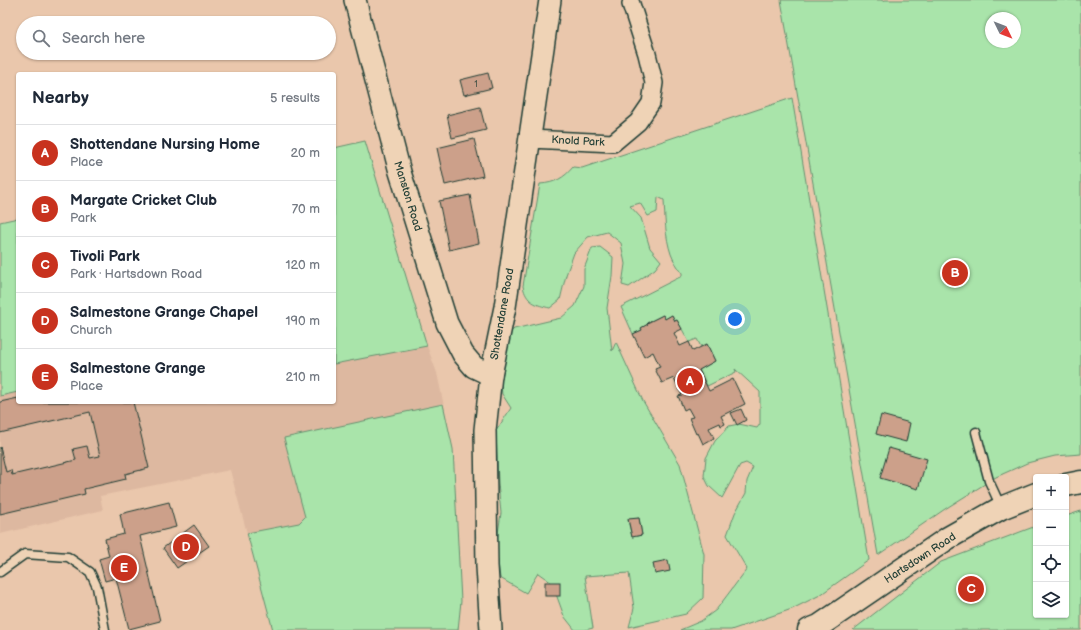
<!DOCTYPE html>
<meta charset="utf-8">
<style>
:root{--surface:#fff;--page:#f2f2f3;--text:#1f2937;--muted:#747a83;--line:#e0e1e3;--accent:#c8321e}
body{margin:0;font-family:"Balsamiq Sans",sans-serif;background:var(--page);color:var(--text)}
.controls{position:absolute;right:12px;bottom:12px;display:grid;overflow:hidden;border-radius:4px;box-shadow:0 1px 3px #0004}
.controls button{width:36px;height:36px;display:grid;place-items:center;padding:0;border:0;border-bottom:1px solid var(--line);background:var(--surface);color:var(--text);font:20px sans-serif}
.compass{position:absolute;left:985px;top:12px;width:36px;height:36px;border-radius:50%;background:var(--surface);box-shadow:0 1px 3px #0004;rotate:133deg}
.you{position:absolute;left:735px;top:319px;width:14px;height:14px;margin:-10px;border:3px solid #fff;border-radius:50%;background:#1a73e8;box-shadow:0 0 0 6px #1a73e833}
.badge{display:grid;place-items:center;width:26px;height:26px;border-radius:50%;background:var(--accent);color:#fff;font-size:13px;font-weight:700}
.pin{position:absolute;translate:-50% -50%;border:2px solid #fff;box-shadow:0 1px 4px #0006}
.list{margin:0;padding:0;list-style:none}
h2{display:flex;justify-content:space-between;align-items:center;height:52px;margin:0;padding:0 16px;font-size:17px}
h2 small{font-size:13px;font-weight:400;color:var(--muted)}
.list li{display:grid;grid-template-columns:26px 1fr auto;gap:12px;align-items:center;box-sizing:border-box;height:56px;padding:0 16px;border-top:1px solid var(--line)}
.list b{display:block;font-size:15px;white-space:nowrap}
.list p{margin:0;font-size:13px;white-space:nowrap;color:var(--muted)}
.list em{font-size:13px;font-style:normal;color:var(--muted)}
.icon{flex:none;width:22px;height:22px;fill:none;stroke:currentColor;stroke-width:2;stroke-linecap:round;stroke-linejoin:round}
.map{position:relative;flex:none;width:1081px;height:630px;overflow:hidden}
.search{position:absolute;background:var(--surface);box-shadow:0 1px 3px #0004;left:16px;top:16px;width:320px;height:44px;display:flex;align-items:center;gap:10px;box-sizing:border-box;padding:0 14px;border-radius:22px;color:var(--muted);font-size:15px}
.panel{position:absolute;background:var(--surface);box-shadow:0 1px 3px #0004;left:16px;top:72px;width:320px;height:332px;border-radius:4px}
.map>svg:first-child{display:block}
.built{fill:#ddb8a0}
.green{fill:#a9e4aa;stroke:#64906f;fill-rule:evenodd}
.building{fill:#cca08a;stroke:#1f3d34}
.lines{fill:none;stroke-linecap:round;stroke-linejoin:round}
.service-casing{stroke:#1f3d34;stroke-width:11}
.minor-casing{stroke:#1f3d34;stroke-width:20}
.tertiary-casing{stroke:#1f3d34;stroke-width:24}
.secondary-casing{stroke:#1f3d34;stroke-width:25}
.service{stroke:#efd3b6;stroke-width:8}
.minor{stroke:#efd3b6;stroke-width:17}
.tertiary{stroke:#efd3b6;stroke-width:21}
.secondary{stroke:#efd3b6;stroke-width:22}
.labels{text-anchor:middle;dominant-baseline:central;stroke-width:3;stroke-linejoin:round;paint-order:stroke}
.number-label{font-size:9px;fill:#4a564a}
.street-label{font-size:11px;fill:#1f3d34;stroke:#efd3b6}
</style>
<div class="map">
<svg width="1081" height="630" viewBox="0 0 1081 630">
<rect width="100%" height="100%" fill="#eac7ac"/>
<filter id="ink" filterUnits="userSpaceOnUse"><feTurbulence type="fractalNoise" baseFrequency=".025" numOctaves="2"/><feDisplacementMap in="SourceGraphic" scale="8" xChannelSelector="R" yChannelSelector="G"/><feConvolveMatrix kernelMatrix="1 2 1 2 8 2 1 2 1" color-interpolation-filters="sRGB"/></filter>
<g filter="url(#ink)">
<polygon class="built" points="365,141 427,346 437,373 453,449 461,601 458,630 273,630 230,470 100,496 103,510 0,534 0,222 18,218 18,402 334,402 334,148"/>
<g class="green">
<path d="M781,0H881L883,1L885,0H1081V454L1055,456L1027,463L996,477L945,509L878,555ZM991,18H1015V42H991Z"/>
<path d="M792,98L869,560L820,595L792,609L731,630H680L701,621L716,610L747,569L727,535L735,513L746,493L747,481L753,467L746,463L740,465L722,498L709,486L704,476L706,458L715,441L729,426L739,424L757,428L760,424V392L735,369L736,372L707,386L699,370L715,361L707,344L701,347L697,339L689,342L677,320L675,321L672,315L665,319L663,315L647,323L648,324L641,328L642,330L633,334L621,307L682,276V273C678,267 673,260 671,254C665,236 665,217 664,200L658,197L657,212L648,216L640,203L630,206L641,218L650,248L661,261L655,269L629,287L622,285L625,264L621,243L607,232L588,237L574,253L566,275L560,300L550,308C536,305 526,302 523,286L540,184C555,183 564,178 573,167L582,168Z"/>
<polygon points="365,141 427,346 334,364 334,148"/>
<polygon points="18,218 18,392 0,396 0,222"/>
<path d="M600,247L613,257L612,276L607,308L612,351L616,342L643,401L680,464L704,554L703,598L686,614L629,627L634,608L629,573L585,576L593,628L585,630H575L564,616L552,583L538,573L526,593L500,578L496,547L501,513L498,483L496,431L511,408L502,394L499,367L508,334L514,329L561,318L575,306L584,286V269L592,248ZM639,518L642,535L632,537L628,520Z"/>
<polygon points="443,404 453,449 461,601 458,630 273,630 247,533 299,523 305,517 284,438"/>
<polygon points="1081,511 1081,630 853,630 941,562 1036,526 1036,615 1066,615 1066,516"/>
</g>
<g class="building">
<polygon points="488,73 492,88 464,95 460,80"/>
<polygon points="480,107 486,130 452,138 447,115"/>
<polygon points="474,139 483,176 445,185 437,148"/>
<polygon points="470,195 479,243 449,250 439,201"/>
<polygon points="663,315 665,319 672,315 675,321 677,320 682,329 674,333 680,346 689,342 693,351 707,344 715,361 699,370 709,391 733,379 745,404 721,416 725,424 721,426 720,423 709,428 714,438 703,444 698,433 696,434 689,418 693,417 688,408 684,410 678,396 682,395 674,378 662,383 655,369 660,367 653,352 644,357 633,334 642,330 641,328 648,324 647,323"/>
<polygon points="18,398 18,402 133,402 149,468 125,474 126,479 84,489 85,494 0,514 0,447 6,472 11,470 12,475 76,460 73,449 87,446 90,458 100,456 90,412 0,433 0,402"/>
<polygon points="741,409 746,420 737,425 731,413"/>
<polygon points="881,415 910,423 906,442 876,434"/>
<polygon points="889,448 927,459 918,489 880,478"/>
<polygon points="169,502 176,527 140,536 160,621 129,629 116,578 105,581 99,559 109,556 105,539 124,534 120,514"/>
<polygon points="639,518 642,535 632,537 628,519"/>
<polygon points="194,525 209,546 177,568 163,548"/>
<polygon points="668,560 670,571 655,574 653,563"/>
<rect x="545" y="582" width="15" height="14"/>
</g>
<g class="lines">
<g class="service-casing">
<g id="service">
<polyline points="976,432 989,481 1001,507"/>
<polyline points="0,572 25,554 68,557 90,572 97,587 105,630"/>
</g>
</g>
<g class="minor-casing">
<polyline id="minor" points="530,139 613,143 638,122 651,103 654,83 647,54 631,4"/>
</g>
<g class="tertiary-casing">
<g id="tertiary">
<polyline points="355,0 400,172 447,323 463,354 474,367 491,375"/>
<polyline points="491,630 487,566 485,430 491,375 505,307 550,0"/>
</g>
</g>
<g class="secondary-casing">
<g id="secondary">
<polyline points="1066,485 1081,482"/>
<polyline points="809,630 819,626 948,538 1001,508 1036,494"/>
</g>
</g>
<use href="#service" class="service"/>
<use href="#minor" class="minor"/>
<use href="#tertiary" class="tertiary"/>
<use href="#secondary" class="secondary"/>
</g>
</g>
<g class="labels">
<g class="number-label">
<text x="476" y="84">1</text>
</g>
<g class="street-label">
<text transform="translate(578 141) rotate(3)">Knold Park</text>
<text transform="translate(408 196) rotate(73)">Manston Road</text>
<text transform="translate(502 314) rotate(-80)">Shottendane Road</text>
<text transform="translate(920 558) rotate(-33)">Hartsdown Road</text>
</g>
</g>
</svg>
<div class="controls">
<button>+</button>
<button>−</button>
<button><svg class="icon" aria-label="locate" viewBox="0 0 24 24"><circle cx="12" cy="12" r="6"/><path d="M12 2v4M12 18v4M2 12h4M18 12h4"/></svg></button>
<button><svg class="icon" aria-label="layers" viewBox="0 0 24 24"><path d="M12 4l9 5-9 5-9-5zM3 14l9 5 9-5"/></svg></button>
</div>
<svg class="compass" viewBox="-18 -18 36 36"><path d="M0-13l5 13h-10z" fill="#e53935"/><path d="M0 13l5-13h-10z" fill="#747a83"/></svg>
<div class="you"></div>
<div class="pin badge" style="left:690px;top:381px">A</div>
<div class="pin badge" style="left:955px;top:273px">B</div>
<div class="pin badge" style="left:971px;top:589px">C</div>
<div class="pin badge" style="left:186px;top:547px">D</div>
<div class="pin badge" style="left:124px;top:568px">E</div>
<div class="search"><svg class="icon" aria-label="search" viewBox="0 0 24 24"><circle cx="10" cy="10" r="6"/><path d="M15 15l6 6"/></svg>Search here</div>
<section class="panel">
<h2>Nearby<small>5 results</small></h2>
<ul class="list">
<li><span class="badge">A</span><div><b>Shottendane Nursing Home</b><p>Place</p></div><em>20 m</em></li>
<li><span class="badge">B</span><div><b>Margate Cricket Club</b><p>Park</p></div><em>70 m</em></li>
<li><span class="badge">C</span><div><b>Tivoli Park</b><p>Park · Hartsdown Road</p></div><em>120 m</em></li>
<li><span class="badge">D</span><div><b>Salmestone Grange Chapel</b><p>Church</p></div><em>190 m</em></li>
<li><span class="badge">E</span><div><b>Salmestone Grange</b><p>Place</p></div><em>210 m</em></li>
</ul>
</section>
</div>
